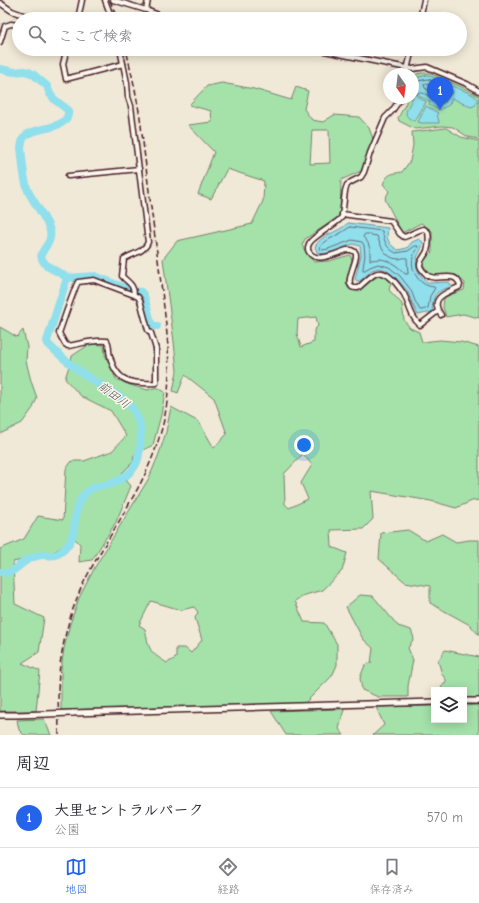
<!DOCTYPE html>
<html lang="ja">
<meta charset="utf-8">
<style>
:root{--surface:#fff;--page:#f2f2f3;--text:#2b2b33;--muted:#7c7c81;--line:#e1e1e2;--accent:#2563eb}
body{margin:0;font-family:"Comic Neue","Klee One",sans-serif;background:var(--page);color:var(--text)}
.controls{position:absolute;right:12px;bottom:12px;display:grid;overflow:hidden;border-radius:0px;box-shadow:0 2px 10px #0003}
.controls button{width:36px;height:36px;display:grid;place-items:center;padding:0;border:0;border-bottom:1px solid var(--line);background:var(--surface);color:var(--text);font:20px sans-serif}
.compass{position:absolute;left:383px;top:68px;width:36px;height:36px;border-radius:50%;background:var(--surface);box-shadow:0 2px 10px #0003;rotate:166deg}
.you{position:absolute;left:304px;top:445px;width:14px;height:14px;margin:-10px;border:3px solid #fff;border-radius:50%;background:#1a73e8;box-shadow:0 0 0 6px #1a73e833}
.badge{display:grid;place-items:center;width:26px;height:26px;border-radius:50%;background:var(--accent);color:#fff;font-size:13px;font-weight:700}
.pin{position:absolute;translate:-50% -33px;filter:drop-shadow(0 1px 2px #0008)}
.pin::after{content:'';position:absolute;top:21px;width:14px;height:12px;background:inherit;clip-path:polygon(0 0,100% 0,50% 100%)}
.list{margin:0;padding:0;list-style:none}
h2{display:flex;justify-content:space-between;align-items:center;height:52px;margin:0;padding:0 16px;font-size:17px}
h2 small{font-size:13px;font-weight:400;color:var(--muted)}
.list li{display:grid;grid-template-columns:26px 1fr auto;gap:12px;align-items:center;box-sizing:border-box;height:60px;padding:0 16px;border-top:1px solid var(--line)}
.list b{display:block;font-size:15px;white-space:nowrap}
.list p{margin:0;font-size:13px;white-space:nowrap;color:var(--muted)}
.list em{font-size:13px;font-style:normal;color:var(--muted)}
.icon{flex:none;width:22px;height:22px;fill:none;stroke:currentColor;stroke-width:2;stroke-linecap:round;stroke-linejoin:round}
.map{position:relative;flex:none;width:479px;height:735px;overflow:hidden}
.search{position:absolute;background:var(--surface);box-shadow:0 2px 10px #0003;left:12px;right:12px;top:12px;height:44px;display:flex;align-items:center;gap:10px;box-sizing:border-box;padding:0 14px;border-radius:22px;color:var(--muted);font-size:15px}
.sheet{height:112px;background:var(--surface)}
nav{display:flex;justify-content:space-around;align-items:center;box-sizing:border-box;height:56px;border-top:1px solid var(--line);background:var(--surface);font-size:11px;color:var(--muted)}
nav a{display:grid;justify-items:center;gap:2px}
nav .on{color:var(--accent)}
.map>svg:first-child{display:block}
.green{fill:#a4e2aa;stroke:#77806a;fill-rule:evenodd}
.water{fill:#90dfec;stroke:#74929f}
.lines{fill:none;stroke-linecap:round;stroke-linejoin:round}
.shore{stroke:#666c78;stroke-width:1}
.river{stroke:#90dfec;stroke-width:8}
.minor-casing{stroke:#4a1f2b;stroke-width:7}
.tertiary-casing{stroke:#4a1f2b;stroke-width:8}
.minor{stroke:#fbf7ec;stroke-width:4}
.tertiary{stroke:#fbf7ec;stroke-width:5}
.rail{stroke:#4a1f2b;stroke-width:1.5;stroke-dasharray:6 3;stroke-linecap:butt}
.tertiary-bridge-casing{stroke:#4a1f2b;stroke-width:8;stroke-linecap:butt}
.tertiary-bridge{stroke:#fbf7ec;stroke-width:5}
.labels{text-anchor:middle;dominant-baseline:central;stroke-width:3;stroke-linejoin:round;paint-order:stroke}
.water-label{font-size:12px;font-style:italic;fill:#5c4f5b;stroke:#fbf7ec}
</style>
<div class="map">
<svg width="479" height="735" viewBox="0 0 479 735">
<rect width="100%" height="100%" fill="#f1e9d7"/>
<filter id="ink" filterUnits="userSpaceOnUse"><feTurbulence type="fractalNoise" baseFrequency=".025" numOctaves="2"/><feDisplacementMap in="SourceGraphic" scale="8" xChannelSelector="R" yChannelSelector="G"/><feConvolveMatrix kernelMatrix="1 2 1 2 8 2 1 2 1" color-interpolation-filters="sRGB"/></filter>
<g filter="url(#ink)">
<g class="green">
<polygon points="422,73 429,73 464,88 479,96 479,139 468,137 453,127 442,126 415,129 399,121 398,118 406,103 406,98 413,98 413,77 417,74"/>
<path d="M222,83L254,89L291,100L296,87L308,91L304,109L312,120L323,122L334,115L359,117L369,128L373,139L361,171L341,180L340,216L305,239L302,245L305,251L314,262L329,261L350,255L352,260L346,283L350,290L359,291L377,276H385L391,282L389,290L402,304L404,320L410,328L419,332L422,342L440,340L461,342L479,347V500L472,501L456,508L431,501L371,491L373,519L363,529L331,530L332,547L347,553L342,571L322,590L302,596L295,601L304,622L324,623L337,644V665L332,676L305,703L61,710V670L64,648L70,624L79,598L95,567L149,478L159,454L166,432L171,407L199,422L214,448L227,434L214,398L185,375L178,393L173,391L177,371L174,342L163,259L177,241L252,224L263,201L264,181L227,169L211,199L198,194L214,152L188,125L212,122L211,111L189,105L207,86ZM312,130H329L330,163L310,164ZM316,317L318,326L314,330V342L301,347L297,334L298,319ZM303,454L312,465L301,483L308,499L289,508L285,504L284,474ZM151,601L181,610L194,607L198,612L195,618L202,640L191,653L185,648H176V658L167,663C148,651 150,651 145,629L139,625Z"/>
<path d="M446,128L461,137L479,141V318L463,314L446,317L443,307L444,297L464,290L465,283L456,275H430L422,263L432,252V231L421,223L402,233L385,199L389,191L383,184C388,173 391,174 402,172L410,161L413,145L412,132Z"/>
<polygon points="0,327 17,337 23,330 27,347 26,361 31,381 37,398 33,408 22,423 0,434"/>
<polygon points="90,344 104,345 105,355 116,379 130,385 148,390 157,387 165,392 161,415 153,445 134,455 133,462 121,474 131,486 116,522 92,560 79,562 80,544 75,539 52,553 13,562 15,604 44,618 39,652 22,663 40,671 36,711 0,711 0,549 24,539 38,516 63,520 66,469 72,461 84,461 112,451 126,436 111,411 81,396 65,379 72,356"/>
<polygon points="408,530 426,541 442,534 456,542 469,540 479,540 479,635 470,625 430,603 430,586 405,582 379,559 381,533"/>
<polygon points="360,595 373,596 398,626 411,630 414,638 408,648 413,660 408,686 408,697 378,697 362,690 360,678 365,665 371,663 373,648 363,639 346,607"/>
<polygon points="445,650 479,657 479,698 464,699 464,690 443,690 441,686 446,683 446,680 442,674 438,661"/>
<polygon points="478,705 479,735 373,735 384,725 376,707 434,706 434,720 464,720 464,706"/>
<polygon points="344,709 339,729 344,735 286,735 271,711"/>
<polygon points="44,719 51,735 24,735 19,730 17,720"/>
</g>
<g class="water">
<path d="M428,75C434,77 439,81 445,84C451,86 479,94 478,101C477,105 474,106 471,107L466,105L452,98L449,105L439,110L429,105L430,102L413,92V79L419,77Z"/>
<path d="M413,94L426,102L415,121C399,116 409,108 412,98H413Z"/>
<polygon points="426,106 438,113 437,114 439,122 439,123 421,123 418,122"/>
<path d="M348,223L388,228C386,239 388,244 398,250L407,248L412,242L419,239L423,242C422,250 419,252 417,258C414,268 420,277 429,283L449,282L451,285V287C443,289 434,292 433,301C432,305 433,308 432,312L418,315L412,303L408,292L397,279L386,270L379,268L372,270L360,281H357L355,279L361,255L360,246L353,244L328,253L323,254L317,252L315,247C321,234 338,233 348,223Z"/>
</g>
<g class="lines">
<g class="shore">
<path d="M413,82L428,79L433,81L444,88L452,90L453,92L448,97L445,102L438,105C433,103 435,101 431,98C426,94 420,90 415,95L413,94"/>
<polygon points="427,84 443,93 443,94 441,99 439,99 435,94 425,88 424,85"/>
<path d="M350,227L382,231C385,242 385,247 396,253L408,251L415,246H418C418,250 414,253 413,257C410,271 419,286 434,287L435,288L430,296L428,308L422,310H420L415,301L411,290L400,276L389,267L378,264L370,267L365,270H363V268L365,255L364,245L362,242L352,240L328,249L323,250L320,249L321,245C329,238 341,234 350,227Z"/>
<path d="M366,234L377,236C380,245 386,259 398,259C401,259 404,257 407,258L408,274H405C399,267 390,260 380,259C377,259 374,260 370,260C370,251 371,244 363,237L364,235Z"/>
</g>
<g class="river">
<path d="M0,69L14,72L24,71L29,72L34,75L47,86L50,94L55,100L68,110C71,129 38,127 28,134C22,137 22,142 21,148C23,162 23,181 29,193C35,204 48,221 50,231C53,245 38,250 42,259C46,269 60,271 67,278L47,341L48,344C60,356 71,365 85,375C104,389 132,397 139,422C142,432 141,457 135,466C131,473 121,480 114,483C102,487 94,483 84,495C68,513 83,539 58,554C52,557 50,555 44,555C39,555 33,557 29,559C18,564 14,576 0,572"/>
<polyline points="67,278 95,276 132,291 141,292 144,296 152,326 157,326"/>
</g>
<g class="minor-casing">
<g id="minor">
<polyline points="105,0 112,19"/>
<polyline points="113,0 146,10 169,19"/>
<polyline points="0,3 12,11 34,19"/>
<polyline points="146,10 148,0"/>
<polyline points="78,19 82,0"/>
<polyline points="420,19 424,0"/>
<polyline points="0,42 5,26 11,24 19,25"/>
<polyline points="65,49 65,56 63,64 66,79 123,64"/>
<path d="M120,49L127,83L128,97L131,106L148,242C145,252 131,254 124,259L122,276C128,283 134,284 134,295L138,297L140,300L148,330L151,333L156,349V383C133,384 116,383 110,356C108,351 110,345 107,341C93,339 82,344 68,346L65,344L59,333L67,310L76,286L78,282L94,280L134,295"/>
<polyline points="315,49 412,69 427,67 467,84 479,91"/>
<polyline points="406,74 412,49"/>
<path d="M401,98L392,111L385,118L370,153L364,172L361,177L351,182L347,185L345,191L342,217L339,220C332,226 317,235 311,241C308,244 307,249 309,252C316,264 337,253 347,250H351L355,252C356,253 356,254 356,255C357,263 340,290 358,288C363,284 369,277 375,274C387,268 398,286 404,294C409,304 411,318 420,325L438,311"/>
<polyline points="68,176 139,169"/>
<path d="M342,214L391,221L400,234L404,237C411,235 416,230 424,229L428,232C429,238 429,245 427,251C422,262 414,263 427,275C436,283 455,269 460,285L459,287C447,293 428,297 441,315"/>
</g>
</g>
<g class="tertiary-casing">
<g id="tertiary">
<polyline points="464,701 479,701"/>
<polyline points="72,713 434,702"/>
<polyline points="0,715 16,715 46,714"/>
</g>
</g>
<use href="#minor" class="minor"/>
<use href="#tertiary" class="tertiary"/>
<g class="rail">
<polyline points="110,0 117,19"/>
<path d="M59,735C59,715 57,694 59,674C62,643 70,612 83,584C97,555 115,530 130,502C144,479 155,454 162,428C176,375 165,320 159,267C152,217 146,167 140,117L135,89L126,49"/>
</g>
<g class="tertiary-bridge-casing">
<polyline id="tertiary-bridge" points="46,714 72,713"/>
</g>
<use href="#tertiary-bridge" class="tertiary-bridge"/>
</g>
</g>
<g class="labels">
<g class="water-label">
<text transform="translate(114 395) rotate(37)">前田川</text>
</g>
</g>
</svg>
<div class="controls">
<button><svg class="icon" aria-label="layers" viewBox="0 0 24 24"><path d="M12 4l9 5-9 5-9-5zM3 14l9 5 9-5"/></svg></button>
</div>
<svg class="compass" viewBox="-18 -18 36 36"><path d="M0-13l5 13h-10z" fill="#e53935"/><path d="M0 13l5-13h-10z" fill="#7c7c81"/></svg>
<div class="you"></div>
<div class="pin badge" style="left:440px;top:110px">1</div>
<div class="search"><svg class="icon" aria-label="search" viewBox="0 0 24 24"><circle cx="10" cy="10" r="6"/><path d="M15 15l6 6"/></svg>ここで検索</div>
</div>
<section class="sheet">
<h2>周辺<small></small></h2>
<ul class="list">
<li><span class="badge">1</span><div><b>大里セントラルパーク</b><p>公園</p></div><em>570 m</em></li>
</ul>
</section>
<nav>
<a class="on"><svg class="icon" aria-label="map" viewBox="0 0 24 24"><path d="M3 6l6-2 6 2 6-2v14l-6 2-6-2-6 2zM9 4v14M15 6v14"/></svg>地図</a>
<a><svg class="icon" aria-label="directions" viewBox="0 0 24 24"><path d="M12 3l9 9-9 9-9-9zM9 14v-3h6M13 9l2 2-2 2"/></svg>経路</a>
<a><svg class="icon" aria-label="saved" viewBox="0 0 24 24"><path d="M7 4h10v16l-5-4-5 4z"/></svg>保存済み</a>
</nav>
